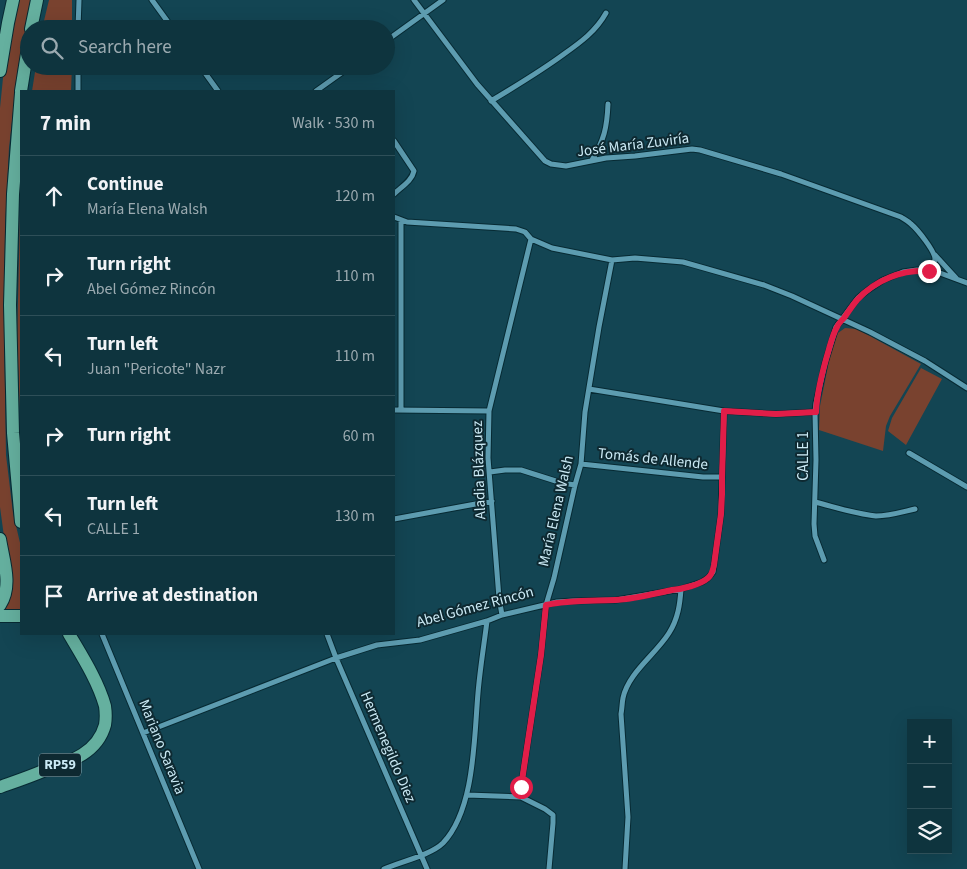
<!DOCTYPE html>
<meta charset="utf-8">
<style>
:root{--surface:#0e343e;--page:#1c3f49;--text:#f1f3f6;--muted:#9baab0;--line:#2e4f58}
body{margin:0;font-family:"Source Sans 3",sans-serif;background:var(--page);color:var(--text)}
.controls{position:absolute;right:15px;bottom:15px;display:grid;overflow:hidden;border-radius:0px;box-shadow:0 5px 20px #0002}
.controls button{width:45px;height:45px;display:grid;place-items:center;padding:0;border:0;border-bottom:1px solid var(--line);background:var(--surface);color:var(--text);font:25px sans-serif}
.stop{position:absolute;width:15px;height:15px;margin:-11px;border:4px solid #e11d48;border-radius:50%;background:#fff}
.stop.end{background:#e11d48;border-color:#fff;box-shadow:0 1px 5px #0008}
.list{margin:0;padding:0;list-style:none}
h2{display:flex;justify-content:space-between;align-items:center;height:65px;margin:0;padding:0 20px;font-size:21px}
h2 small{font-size:16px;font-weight:400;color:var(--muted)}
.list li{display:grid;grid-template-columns:32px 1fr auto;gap:15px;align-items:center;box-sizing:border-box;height:80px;padding:0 20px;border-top:1px solid var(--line)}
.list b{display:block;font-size:19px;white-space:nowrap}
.list p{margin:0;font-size:16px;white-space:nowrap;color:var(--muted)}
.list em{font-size:16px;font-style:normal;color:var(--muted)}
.icon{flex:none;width:28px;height:28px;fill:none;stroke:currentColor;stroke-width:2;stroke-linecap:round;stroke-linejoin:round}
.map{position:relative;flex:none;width:967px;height:869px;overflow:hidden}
.search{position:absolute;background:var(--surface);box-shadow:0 5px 20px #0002;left:20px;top:20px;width:375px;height:55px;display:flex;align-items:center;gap:12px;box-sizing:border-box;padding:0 18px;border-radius:28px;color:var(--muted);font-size:19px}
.panel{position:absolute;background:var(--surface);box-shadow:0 5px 20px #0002;left:20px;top:90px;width:375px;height:545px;border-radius:0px}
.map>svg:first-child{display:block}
</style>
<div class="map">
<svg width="967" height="869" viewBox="0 0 967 869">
<rect width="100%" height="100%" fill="#134553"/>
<path fill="#79422f" d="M17,0h15l-14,67 -9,81 -4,79 -1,106 2,122 7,58 8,34v63h-21l10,-29 -10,-74v-399l5,-50z
M49,0h23v29h-30z
M36,66h36l-1,25h-39z
M21,197v235l-4,-90 3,-128z
M845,328l12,1 64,35 -31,52 -4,10 -3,25 -64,-21 1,-24 11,-55 7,-18z
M921,368l21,11 -36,66 -18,-14 4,-13z"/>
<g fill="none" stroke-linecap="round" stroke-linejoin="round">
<defs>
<path id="minor" d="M152,0l21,29
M414,0l63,84 68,77 6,3 15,2 40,-8 29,-2 57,-7 8,1 81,24 120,43c3,2 7,4 10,7 6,5 25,28 24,36 -2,5 -8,8 -12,11
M78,29l1,-29
M386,41l57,-41
M200,66l18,25
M78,91v-25
M316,91l35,-25
M491,101c25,-15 50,-30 73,-47 17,-12 32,-23 42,-41
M394,141l20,30c-2,10 -13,16 -20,23
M592,160c12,-20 15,-32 16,-56
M394,217l13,5 109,7 9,3 6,7 21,9 60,12 23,-2 48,4 81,23 28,11 78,36 55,29 42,27
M401,220v190
M935,255l21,23
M589,389l135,22 52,3 39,-2
M394,410l95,1
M909,453l58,34
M581,464l122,13h19
M490,472l15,-2h16l41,13 13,2
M815,502c20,5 41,12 61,14 13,0 26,-4 39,-7
M394,519l98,-18
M824,560l-9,-24 -1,-12 2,-64 -1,-48 1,-9 9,-40 11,-36 22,-29 10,-8 15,-10 20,-8 14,-2 12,1 11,2 27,10
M502,615l-3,-17 -11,-140 1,-47 42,-172
M102,634l97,235
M327,634l9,24 91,211
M143,733l193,-75 41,-13 43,-5 67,-19 15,-6 55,-13 16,-1 43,-1 65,-11 21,-7 6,-4 5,-6 1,-7 7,-51 3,-103
M467,795l54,2 24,12 8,6v8l-4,46
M521,797v-10l20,-132 5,-50 8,-27 21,-93 6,-21 4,-52 14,-85 13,-67
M384,869c16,-7 47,-14 59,-26 32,-34 31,-105 35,-150 2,-24 6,-48 9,-72
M625,869l3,-52 -7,-103c1,-5 1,-11 2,-16 5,-25 33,-44 46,-65 9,-14 11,-29 12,-44"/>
<path id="primary" d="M31,29l6,-29
M0,71l8,-48 5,-23
M21,91l8,-50
M21,93l-8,101 -3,111 3,128 8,89
M0,539c3,20 13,47 0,66
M0,616h21
M0,787c14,-5 29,-10 43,-16 26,-9 54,-17 62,-46 1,-6 1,-12 0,-19 -7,-25 -23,-50 -36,-72"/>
</defs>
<use href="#minor" stroke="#072a33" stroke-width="7"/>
<use href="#primary" stroke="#072a33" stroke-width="14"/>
<use href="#minor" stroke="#5d9cb0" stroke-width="5"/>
<use href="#primary" stroke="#65b09f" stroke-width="12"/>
</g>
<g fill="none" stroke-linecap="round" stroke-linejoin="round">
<path stroke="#e11d48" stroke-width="6" d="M521,787l20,-132 5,-50c22,-5 45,-4 69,-5 19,-1 38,-6 57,-10 10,-1 28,-5 36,-12 4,-3 5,-8 6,-13l7,-51 1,-20v-16l2,-67 52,3 40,-2c1,-21 7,-43 13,-63 2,-7 4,-15 8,-22 1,-3 4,-6 7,-9 4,-6 8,-12 13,-18 18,-20 46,-31 72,-29"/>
</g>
<g text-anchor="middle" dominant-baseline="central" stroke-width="4" stroke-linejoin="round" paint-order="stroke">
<rect fill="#0e2931" stroke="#92b0ba" stroke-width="1" x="39" y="753.5" width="42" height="23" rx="4"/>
<g font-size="14" font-weight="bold" fill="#cbeaf5">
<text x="60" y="765">RP59</text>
</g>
<g font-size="15" fill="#cbeaf5" stroke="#0e2931">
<text transform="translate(633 145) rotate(-7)">José María Zuviría</text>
<text transform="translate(803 456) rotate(-90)">CALLE 1</text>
<text transform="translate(653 459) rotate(6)">Tomás de Allende</text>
<text transform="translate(479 470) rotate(-92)">Aladia Blázquez</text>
<text transform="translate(556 511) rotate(-77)">María Elena Walsh</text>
<text transform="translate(475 607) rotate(-15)">Abel Gómez Rincón</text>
<text transform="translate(162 747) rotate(68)">Mariano Saravia</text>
<text transform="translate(388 747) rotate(67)">Hermenegildo Diez</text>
</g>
</g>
</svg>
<div class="controls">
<button>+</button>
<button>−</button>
<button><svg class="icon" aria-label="layers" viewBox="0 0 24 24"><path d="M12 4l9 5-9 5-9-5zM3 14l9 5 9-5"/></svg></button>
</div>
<div class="stop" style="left:521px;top:787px"></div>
<div class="stop end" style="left:929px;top:271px"></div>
<div class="search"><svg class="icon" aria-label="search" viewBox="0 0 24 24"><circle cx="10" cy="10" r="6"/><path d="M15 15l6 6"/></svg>Search here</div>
<section class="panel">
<h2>7 min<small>Walk · 530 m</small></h2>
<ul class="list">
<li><svg class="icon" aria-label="ahead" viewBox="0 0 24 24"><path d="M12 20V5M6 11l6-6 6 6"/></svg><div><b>Continue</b><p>María Elena Walsh</p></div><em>120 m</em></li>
<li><svg class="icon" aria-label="right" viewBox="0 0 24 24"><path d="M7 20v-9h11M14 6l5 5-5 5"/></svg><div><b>Turn right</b><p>Abel Gómez Rincón</p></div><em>110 m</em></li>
<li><svg class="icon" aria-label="left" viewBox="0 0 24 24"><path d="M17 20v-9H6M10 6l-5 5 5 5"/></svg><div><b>Turn left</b><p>Juan &quot;Pericote&quot; Nazr</p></div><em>110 m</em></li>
<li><svg class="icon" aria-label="right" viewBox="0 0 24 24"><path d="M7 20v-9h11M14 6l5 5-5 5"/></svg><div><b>Turn right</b></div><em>60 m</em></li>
<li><svg class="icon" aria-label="left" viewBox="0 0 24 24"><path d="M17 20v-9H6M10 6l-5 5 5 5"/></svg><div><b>Turn left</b><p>CALLE 1</p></div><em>130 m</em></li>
<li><svg class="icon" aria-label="arrive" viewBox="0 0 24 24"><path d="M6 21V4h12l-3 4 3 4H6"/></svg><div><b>Arrive at destination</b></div></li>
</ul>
</section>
</div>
